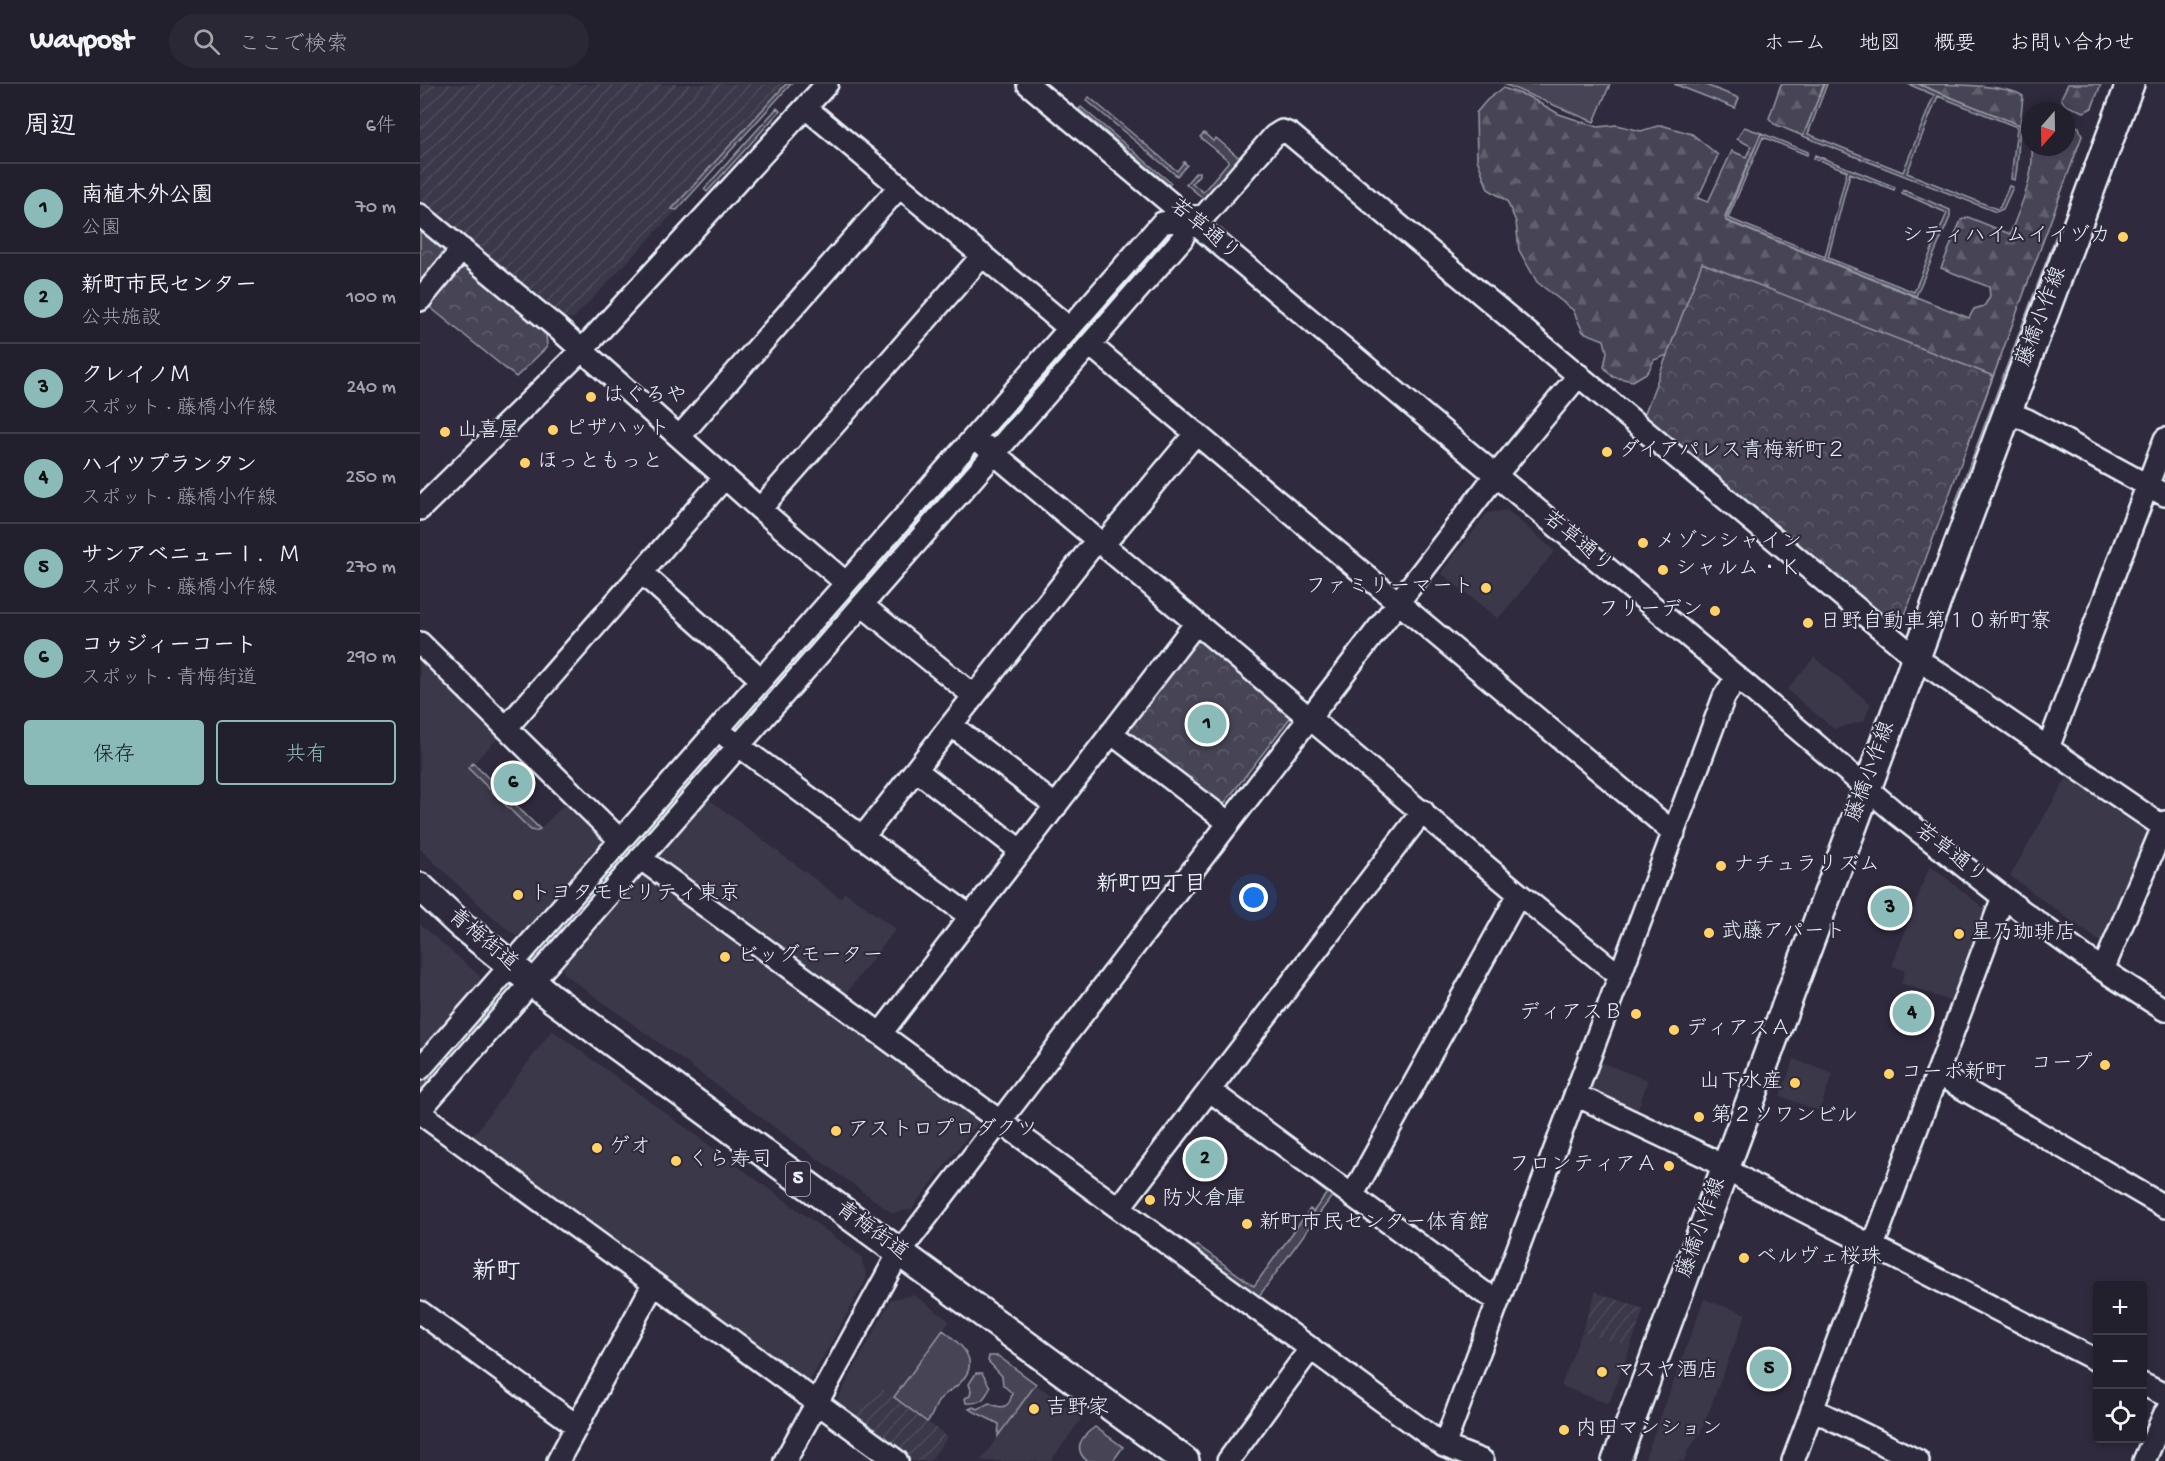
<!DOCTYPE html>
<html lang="ja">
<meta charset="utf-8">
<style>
:root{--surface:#23202e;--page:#2b2836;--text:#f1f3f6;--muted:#a3a3aa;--line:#403e4a;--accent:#8bbbb9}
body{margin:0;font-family:"Gochi Hand","Klee One",sans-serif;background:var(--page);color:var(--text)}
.controls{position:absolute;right:18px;bottom:18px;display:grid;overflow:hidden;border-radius:6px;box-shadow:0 3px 9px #0003}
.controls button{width:54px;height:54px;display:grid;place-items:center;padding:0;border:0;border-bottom:2px solid var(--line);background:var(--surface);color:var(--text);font:30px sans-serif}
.compass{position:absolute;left:1601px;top:18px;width:54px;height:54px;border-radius:50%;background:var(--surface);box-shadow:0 3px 9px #0003;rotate:200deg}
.you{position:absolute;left:834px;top:814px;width:21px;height:21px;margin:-15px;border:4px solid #fff;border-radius:50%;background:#1a73e8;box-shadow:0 0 0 9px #1a73e833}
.badge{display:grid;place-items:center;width:39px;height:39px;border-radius:50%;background:var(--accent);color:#111;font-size:20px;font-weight:700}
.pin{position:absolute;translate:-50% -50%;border:3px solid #fff;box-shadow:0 2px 6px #0006}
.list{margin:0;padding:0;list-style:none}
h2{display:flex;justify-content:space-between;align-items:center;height:78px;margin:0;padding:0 24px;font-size:26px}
h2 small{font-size:20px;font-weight:400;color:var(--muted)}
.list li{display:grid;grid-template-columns:39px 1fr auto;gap:18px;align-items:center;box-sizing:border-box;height:90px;padding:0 24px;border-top:2px solid var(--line)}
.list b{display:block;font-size:22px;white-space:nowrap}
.list p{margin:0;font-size:20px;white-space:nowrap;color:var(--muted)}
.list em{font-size:20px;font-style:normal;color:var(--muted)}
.actions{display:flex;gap:12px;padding:18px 24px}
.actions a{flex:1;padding:14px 0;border:2px solid var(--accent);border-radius:6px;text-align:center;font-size:21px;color:var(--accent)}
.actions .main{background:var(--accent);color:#111}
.icon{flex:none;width:33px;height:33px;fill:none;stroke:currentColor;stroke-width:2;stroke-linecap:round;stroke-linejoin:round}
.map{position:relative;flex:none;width:1745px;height:1377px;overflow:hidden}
header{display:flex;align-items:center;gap:36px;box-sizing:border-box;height:84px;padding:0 30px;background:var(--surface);border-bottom:2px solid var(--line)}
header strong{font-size:28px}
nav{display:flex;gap:33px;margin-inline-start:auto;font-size:21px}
.search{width:420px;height:54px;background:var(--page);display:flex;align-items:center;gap:15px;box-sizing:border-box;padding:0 21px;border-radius:33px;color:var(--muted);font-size:22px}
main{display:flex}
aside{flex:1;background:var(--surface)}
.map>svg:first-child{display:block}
</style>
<header>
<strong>Waypost</strong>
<div class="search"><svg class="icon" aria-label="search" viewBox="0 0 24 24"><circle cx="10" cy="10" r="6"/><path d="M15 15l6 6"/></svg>ここで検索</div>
<nav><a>ホーム</a><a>地図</a><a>概要</a><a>お問い合わせ</a></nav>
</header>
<main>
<aside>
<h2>周辺<small>6件</small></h2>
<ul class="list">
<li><span class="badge">1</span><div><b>南植木外公園</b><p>公園</p></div><em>70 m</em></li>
<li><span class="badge">2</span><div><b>新町市民センター</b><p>公共施設</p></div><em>100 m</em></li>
<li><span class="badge">3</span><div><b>クレイノＭ</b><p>スポット · 藤橋小作線</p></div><em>240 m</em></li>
<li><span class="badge">4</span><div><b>ハイツプランタン</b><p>スポット · 藤橋小作線</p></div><em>250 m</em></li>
<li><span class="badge">5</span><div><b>サンアベニューＩ．Ｍ</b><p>スポット · 藤橋小作線</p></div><em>270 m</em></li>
<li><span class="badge">6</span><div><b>コゥジィーコート</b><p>スポット · 青梅街道</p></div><em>290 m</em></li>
</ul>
<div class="actions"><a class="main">保存</a><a>共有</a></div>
</aside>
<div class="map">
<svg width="1745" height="1377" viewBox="0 0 1745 1377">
<defs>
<pattern id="industrial-furrows" width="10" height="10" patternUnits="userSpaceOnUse" patternTransform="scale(1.5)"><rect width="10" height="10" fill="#3b3749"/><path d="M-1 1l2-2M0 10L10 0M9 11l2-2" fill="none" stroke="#4e4b5b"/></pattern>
<pattern id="forest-firs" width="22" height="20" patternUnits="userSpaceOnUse" patternTransform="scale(1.5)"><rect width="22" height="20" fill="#464455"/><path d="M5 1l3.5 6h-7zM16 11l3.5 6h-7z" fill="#615f6e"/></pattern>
<pattern id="park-crowns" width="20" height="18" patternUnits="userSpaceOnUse" patternTransform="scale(1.5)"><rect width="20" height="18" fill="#464455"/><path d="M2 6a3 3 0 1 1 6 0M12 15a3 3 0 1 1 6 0" fill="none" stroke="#615f6e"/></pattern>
</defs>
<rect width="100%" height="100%" fill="#2f2a3d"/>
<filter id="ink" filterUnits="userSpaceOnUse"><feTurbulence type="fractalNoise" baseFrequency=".0167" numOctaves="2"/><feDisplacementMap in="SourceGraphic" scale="12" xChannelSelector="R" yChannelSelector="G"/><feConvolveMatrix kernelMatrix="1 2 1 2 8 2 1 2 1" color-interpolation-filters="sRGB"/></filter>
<g filter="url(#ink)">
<path fill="#3b3749" d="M1087,426l48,41 -57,68 -57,-46 46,-60z
M0,570l83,79 -30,31 67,65 29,-29 36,36 -2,8 -81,92h-7l-27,-23 -68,-64z
M1394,573l57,47 -7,17 -30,8 -47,-39z
M1650,688l79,54 2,7 -44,107 -8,1 -89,-65z
M286,713l134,101 5,-6 51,37 -52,67 -186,-135v-8z
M1510,781l55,44 3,7 -33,87 -54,-20 4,-12 -13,-5z
M219,790h10l329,240 1,8 -68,88 -19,3 -328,-239 -3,-12z
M0,840l60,52 1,8 -59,67 -2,-2z
M132,946l309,226 6,22 -57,103 -7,2 -333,-243z
M1374,975l39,15 -14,37 -39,-15z
M1177,977l51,19 -12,35 -46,-22 -3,-7z
M494,1211l36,26 -56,76 -12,-9 -31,31 -13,-10 -2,-7 55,-103z
M1284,1215l42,15 -45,118 -12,17 -5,12h-40z
M1162,1247l48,17 -21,56 -48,-18z
M616,1300l46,34 -31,43h-68l-2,-1z"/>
<path fill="url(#industrial-furrows)" d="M2,0h369l-117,129 -100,105 -14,1 -140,-115v-118z
M1176,1208l48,17 -14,39 -48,-17z
M462,1304l66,49 -18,24h-21l-58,-42 21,-30z"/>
<path fill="#464455" stroke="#979aa6" stroke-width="1.5" d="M366,0h5l-114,126 -5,-1z
M1084,0h106l-16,38z
M1254,0h29l36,14 -4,10z
M1404,0h3l-19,50 95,38 31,-77 -26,-11h10l102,41 -3,43 -2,12 -4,-1 6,-52 -79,-31 -31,77 90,36 3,-2 9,-21 4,1 -10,22 -7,3 -193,-76z
M669,13l88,74 7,-9 3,3 -10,11 -91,-76z
M661,23l90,76 -2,2 -90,-76z
M357,24l3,3 -73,81 -3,-3z
M784,49l9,8 3,-3 27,23 -33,38h-6l-18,-15 10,-12h3v3l-7,8 11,9 26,-31 -29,-24z
M1341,49l47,19 -1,3 -44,-18 -35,81 97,39 22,-86 -33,-13 1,-3 80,32 -1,3 -44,-17 -22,85 86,34 33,-79 -45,-20 1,-3 47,20v7l-34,79 -191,-76z
M1638,146l4,1 -105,280 -4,-2z
M739,156l6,6 -97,108v-7l-5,-4z
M644,265v7l5,4 -72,76 -6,-5z
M551,372l4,4 -95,116h-7v-6l-5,-4z
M449,488v6l5,4 -71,81 -11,-10z
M294,665l5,6 -71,79v-6l-5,-5z
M53,679l67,66 -5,2 -4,-1 -63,-62z
M224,746l-1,5 6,5 -97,105 -5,-7z
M69,919l5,2 2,4 -76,92v-23z
M898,1096l17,12 -78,107 -72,-53 1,-4 8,6 3,-3 57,41 56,-77 3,3 14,-19 -13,-10z
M523,1246c18,14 39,31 17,53 -6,6 -13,9 -19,15 -7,7 -7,17 -14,24l-33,-25z
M569,1272h9l38,28 -38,52 1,-12 -30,-15 4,-2 5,2 11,-6c12,6 21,6 23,-10l-9,-8 -1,-9 -14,-15z
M556,1289h6l8,14c-5,13 -11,17 -24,16l-1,-5 5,-2 1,-6 -2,-6z
M675,1343l28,20 -10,14h-26c-15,-13 -5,-25 8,-34z"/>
<path fill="url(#forest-firs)" stroke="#979aa6" stroke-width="1.5" d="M1361,0h43l-21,52 -29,-12 -5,-6z
M1498,0c24,0 89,0 105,12l-3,29z
M1648,0h33l-9,24 -8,4 -19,-7 -4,-7z
M1083,4l24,8 32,18 39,13 19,-2 24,6 20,-6 31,9 26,21 -20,43 10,4 24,-51 14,6 5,-11 -14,-7 7,-12 17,6 -36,83 1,5 243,97 5,-9 10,-3 6,-9 -1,-10 -48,-19 20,-48 7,-3 42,17c11,-29 24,-56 22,-87h34v-25l13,5 3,9 -113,306 -287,-79 -15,-8 -13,5 -6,12 -15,9 -20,-4 -9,-10 3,-15 -3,-12 -21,-8 -10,-22 -36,-28 -18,-32 -3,-28 -9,-21 -19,-12 -11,-30 -1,-46 11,-13z"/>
<path fill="url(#park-crowns)" stroke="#979aa6" stroke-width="1.5" d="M0,147l23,19 2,9 -25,30z
M1282,179l291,113 -91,247 -10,4 -249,-209z
M36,184h9l81,66 1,13 -31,30 -90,-73z
M774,554h8l87,72 1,8 -67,87 -7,1 -91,-69 -1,-8z"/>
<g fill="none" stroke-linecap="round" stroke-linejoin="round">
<defs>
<path id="minor" d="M608,0l709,593 160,137 106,83 100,73 62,40
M386,24l263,220
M0,131l136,112 204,182 86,74
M0,216l42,-51
M670,261l584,488
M1587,328l20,8 138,75
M260,352l220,-250
M564,361l535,449 101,82
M0,425l162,-159 245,-266
M340,425l223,-254
M683,461l93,-112
M222,489l119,106
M442,521l112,91
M0,559l200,197
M531,641l105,81
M87,643l218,-250
M691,649l118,90
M307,653l244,180
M1628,664l117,-309
M496,686l105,81
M442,754l235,-298
M220,774l804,588 39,15
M1683,886l62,-148
M461,949l315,-410
M0,985l742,-846 43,-8 69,-79 8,-5 8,3 625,523 250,171
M1518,990l227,133
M789,1006l274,202 16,8
M1156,1011l131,62 46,28 345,176
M0,1026l762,-871 8,-20
M0,1029l477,348
M932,1112l167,-302
M699,1124l304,-397
M0,1228l157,114
M1722,1300l23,11
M1392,1325l106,52
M1024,1362l280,-749 13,-20
M138,1377l95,-176
M365,1377l114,-208 597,-778 83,-100
M808,1377l83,-113
M1373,1377l210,-564
M1724,1377l21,-48"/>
<path id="major" d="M0,803l42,39 91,73 632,462
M1196,1377l514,-1377"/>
</defs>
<use href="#minor" stroke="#e8f1f8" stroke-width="26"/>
<use href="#major" stroke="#e8f1f8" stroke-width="32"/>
<use href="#minor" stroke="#2f2a3d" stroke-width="21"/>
<use href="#major" stroke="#2f2a3d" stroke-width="27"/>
</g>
</g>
<g fill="#ffd166" stroke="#2f2a3d" stroke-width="2">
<circle cx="1703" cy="153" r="6"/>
<circle cx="171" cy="313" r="6"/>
<circle cx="133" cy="346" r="6"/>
<circle cx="25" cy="348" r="6"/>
<circle cx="1187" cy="368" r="6"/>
<circle cx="105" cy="379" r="6"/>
<circle cx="1223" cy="459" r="6"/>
<circle cx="1243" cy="486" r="6"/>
<circle cx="1066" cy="504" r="6"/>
<circle cx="1295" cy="527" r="6"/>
<circle cx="1388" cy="539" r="6"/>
<circle cx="1301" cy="782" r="6"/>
<circle cx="98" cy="811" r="6"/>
<circle cx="1289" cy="849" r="6"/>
<circle cx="1539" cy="850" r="6"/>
<circle cx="305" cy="873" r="6"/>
<circle cx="1216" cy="930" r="6"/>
<circle cx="1254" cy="946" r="6"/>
<circle cx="1685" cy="981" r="6"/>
<circle cx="1469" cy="990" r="6"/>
<circle cx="1375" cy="999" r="6"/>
<circle cx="1279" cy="1033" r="6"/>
<circle cx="416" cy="1047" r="6"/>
<circle cx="177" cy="1064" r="6"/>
<circle cx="256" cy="1077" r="6"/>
<circle cx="1249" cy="1082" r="6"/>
<circle cx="730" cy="1116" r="6"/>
<circle cx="827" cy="1140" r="6"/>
<circle cx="1324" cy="1174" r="6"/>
<circle cx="1182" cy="1288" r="6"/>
<circle cx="614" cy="1325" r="6"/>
<circle cx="1144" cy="1346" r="6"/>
</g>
<g text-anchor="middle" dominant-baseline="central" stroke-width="4.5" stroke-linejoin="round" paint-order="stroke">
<rect fill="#2f2a3d" stroke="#b0b5c0" stroke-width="1.5" x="366" y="1078" width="24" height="34" rx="4.5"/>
<g font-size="20" font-weight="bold" fill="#e8f1f8">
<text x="378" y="1095">5</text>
</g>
<g font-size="21" fill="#e8f1f8" stroke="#2f2a3d">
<text transform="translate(784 147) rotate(40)">若草通り</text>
<text transform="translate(1623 233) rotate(-69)">藤橋小作線</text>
<text transform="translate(1157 459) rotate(40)">若草通り</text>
<text transform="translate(1452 688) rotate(-70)">藤橋小作線</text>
<text transform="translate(1530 771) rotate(38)">若草通り</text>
<text transform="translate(62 857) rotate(40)">青梅街道</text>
<text transform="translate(1283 1144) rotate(-70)">藤橋小作線</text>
<text transform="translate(451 1148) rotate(36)">青梅街道</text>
</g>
<g font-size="21" fill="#e8f1f8" stroke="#2f2a3d" text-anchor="start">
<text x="1691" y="153" text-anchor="end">シティハイムイイヅカ</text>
<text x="183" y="313">はぐろや</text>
<text x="145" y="346">ピザハット</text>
<text x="37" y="348">山喜屋</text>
<text x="1199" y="368">ダイアパレス青梅新町２</text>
<text x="117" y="379">ほっともっと</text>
<text x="1235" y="459">メゾンシャイン</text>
<text x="1255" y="486">シャルム・Ｋ</text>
<text x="1054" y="504" text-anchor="end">ファミリーマート</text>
<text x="1283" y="527" text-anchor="end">フリーデン</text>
<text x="1400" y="539">日野自動車第１０新町寮</text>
<text x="1313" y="782">ナチュラリズム</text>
<text x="110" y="811">トヨタモビリティ東京</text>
<text x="1301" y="849">武藤アパート</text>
<text x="1551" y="850">星乃珈琲店</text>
<text x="317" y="873">ビッグモーター</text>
<text x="1204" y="930" text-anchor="end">ディアスＢ</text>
<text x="1266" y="946">ディアスＡ</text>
<text x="1673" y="981" text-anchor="end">コープ</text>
<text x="1481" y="990">コーポ新町</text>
<text x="1363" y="999" text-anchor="end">山下水産</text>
<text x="1291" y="1033">第２ソワンビル</text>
<text x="428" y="1047">アストロプロダクツ</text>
<text x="189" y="1064">ゲオ</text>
<text x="268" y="1077">くら寿司</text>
<text x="1237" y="1082" text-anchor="end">フロンティアＡ</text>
<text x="742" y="1116">防火倉庫</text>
<text x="839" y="1140">新町市民センター体育館</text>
<text x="1336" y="1174">ベルヴェ桜珠</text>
<text x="1194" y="1288">マスヤ酒店</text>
<text x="626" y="1325">吉野家</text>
<text x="1156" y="1346">内田マンション</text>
</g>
<g font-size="22" font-weight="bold" fill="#e8f1f8" stroke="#2f2a3d">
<text x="731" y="802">新町四丁目</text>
</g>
<g font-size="24" font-weight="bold" fill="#e8f1f8" stroke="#2f2a3d">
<text x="76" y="1189">新町</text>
</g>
</g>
</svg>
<div class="controls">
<button>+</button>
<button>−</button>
<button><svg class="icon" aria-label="locate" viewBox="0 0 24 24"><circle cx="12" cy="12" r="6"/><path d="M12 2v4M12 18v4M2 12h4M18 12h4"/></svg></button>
</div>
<svg class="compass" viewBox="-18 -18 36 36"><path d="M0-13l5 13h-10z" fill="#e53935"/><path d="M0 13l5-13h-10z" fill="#a3a3aa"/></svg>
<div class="you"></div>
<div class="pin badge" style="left:787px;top:640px">1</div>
<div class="pin badge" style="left:785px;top:1075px">2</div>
<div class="pin badge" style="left:1470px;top:824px">3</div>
<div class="pin badge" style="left:1492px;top:929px">4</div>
<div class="pin badge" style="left:1349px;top:1285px">5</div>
<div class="pin badge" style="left:93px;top:699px">6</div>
</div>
</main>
